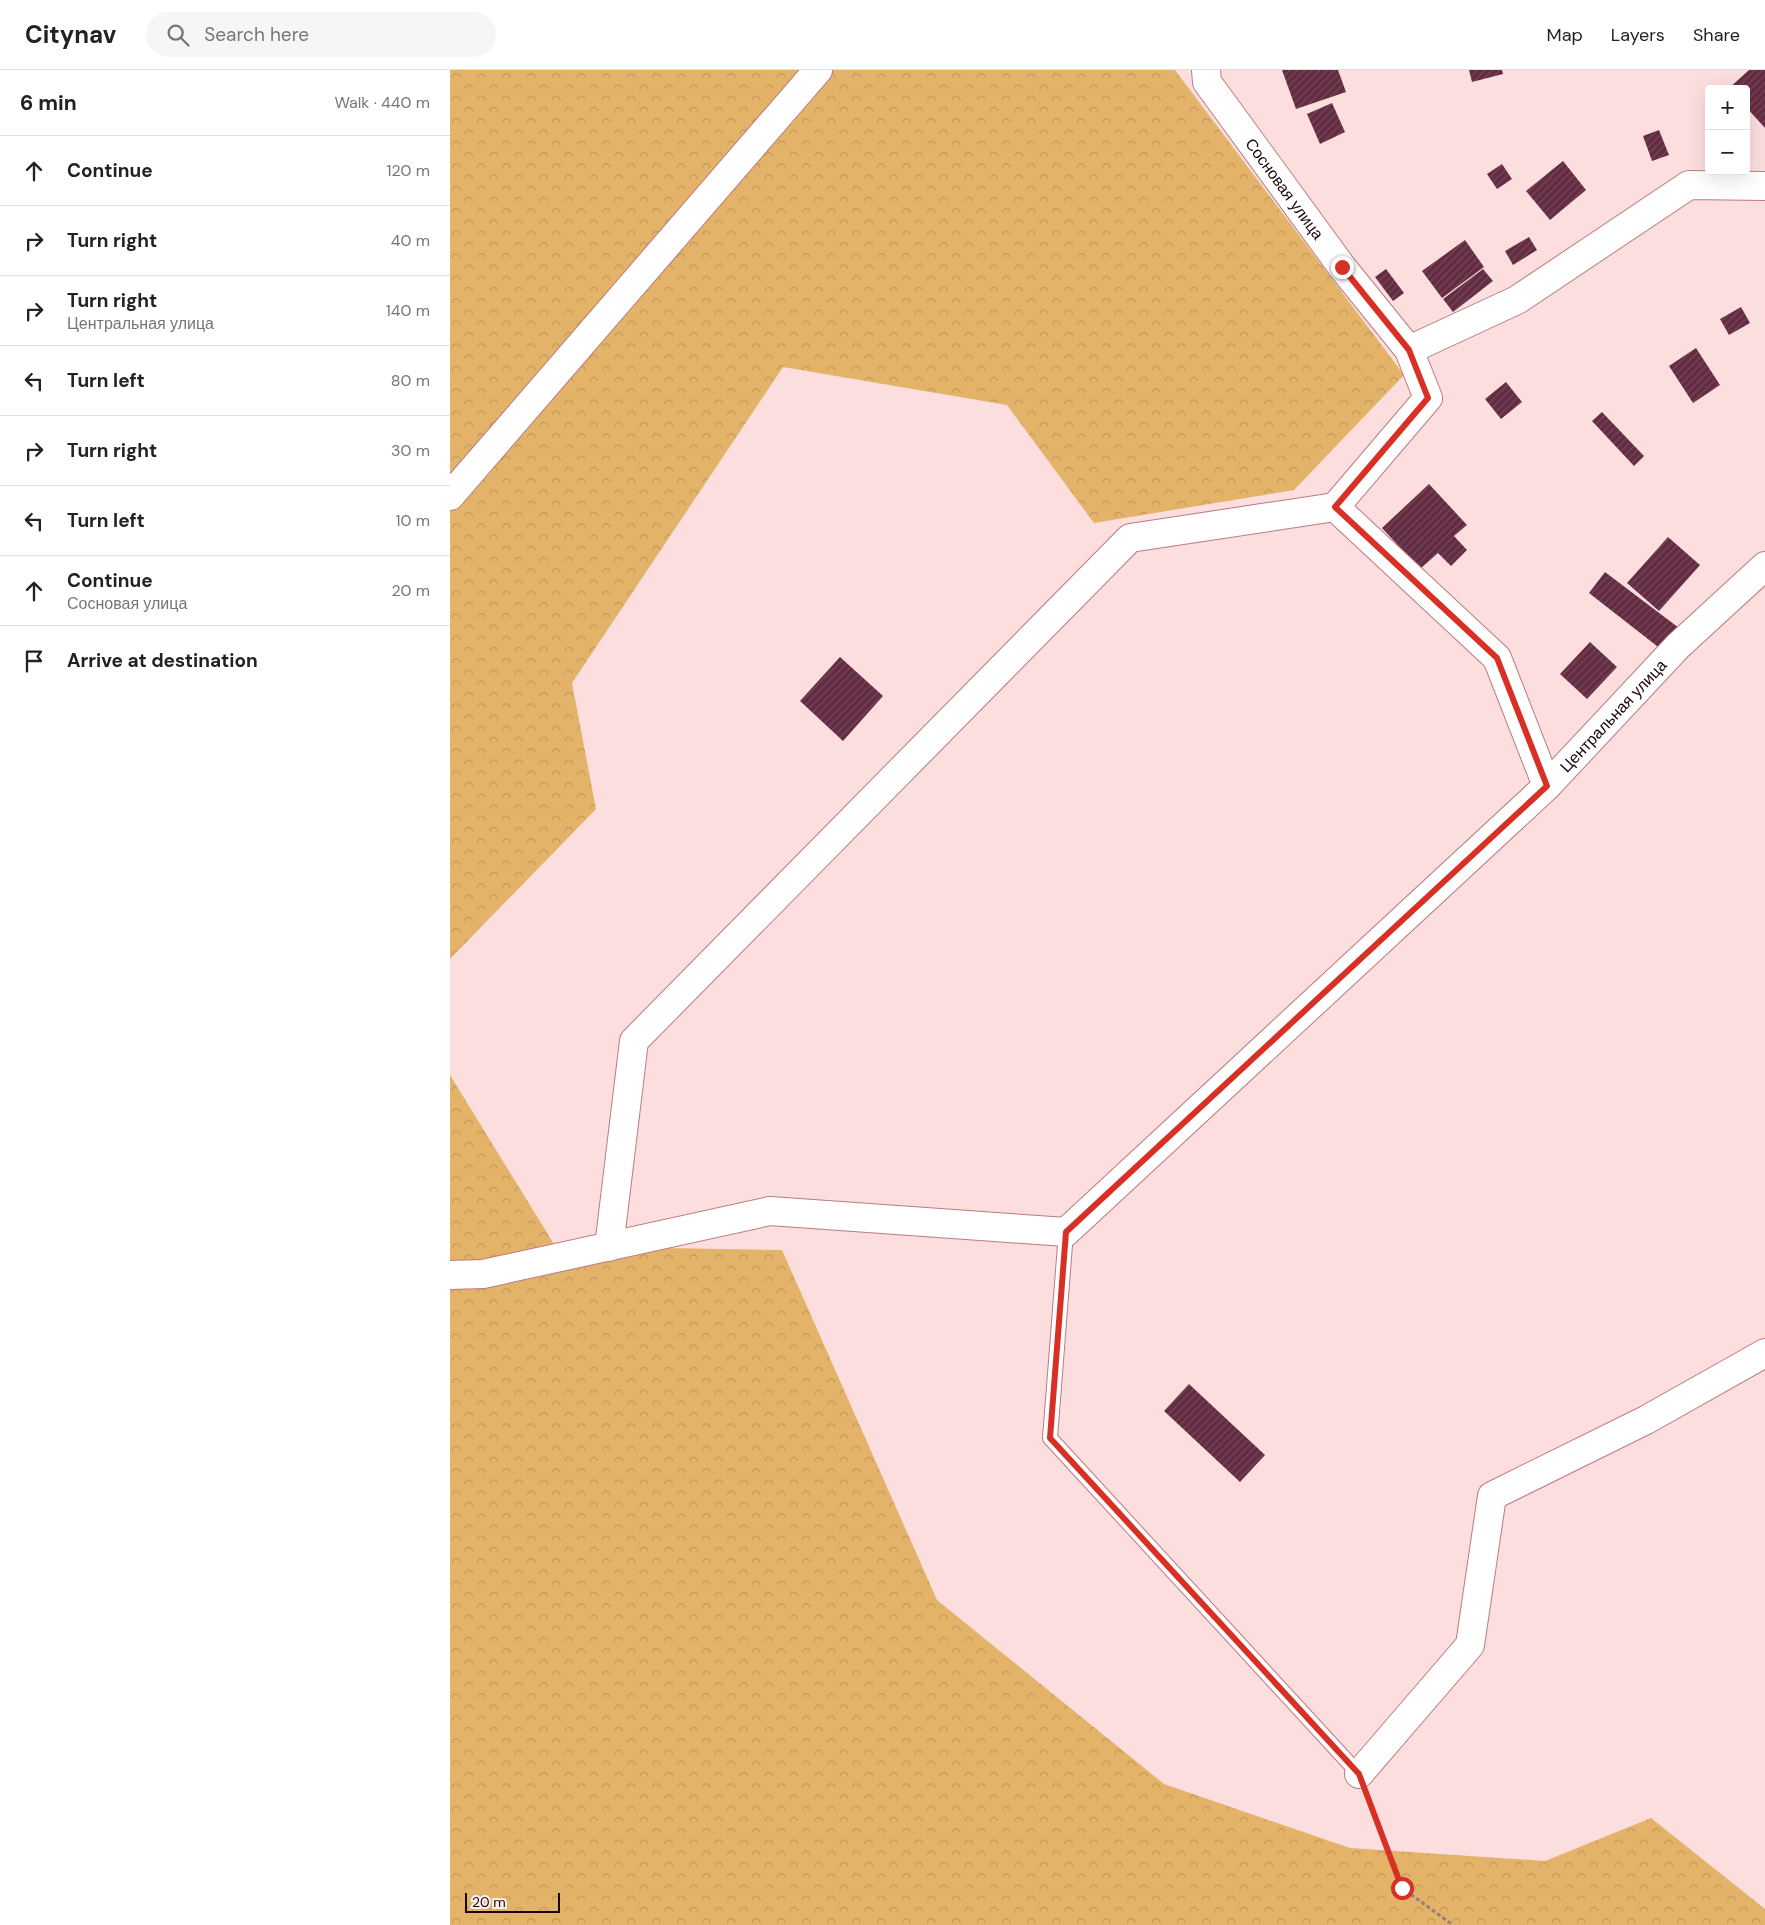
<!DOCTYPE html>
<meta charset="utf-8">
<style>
:root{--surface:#fff;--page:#f6f6f6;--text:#222;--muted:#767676;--line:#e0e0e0}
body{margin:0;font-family:"DM Sans",sans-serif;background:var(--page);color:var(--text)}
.controls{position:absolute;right:15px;top:15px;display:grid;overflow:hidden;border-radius:5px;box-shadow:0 5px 20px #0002}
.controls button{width:45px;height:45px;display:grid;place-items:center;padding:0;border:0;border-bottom:1px solid var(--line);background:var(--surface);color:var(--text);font:25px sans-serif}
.scale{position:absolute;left:15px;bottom:12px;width:95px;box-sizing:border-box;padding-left:5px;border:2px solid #1c0507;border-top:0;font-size:14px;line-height:18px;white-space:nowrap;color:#1c0507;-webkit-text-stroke:4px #ffefef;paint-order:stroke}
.stop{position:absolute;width:15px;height:15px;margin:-11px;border:4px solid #d93025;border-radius:50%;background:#fff}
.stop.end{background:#d93025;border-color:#fff;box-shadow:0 1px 5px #0008}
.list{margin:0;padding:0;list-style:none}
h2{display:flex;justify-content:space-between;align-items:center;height:65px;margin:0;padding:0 20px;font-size:21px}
h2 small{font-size:16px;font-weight:400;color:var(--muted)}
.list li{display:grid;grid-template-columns:32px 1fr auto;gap:15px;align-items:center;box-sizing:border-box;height:70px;padding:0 20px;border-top:1px solid var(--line)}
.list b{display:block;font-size:19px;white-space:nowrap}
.list p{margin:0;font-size:16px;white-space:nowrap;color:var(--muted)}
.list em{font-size:16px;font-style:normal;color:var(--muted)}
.icon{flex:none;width:28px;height:28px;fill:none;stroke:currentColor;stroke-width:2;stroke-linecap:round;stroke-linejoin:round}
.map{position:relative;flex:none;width:1315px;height:1855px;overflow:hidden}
header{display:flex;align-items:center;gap:30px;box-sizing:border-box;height:70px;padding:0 25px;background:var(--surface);border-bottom:1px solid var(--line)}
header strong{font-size:24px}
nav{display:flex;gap:28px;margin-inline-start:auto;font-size:18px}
.search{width:350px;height:45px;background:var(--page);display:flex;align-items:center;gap:12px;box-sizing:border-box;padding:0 18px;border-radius:28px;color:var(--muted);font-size:19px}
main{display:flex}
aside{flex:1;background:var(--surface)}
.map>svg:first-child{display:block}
</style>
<header>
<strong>Citynav</strong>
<div class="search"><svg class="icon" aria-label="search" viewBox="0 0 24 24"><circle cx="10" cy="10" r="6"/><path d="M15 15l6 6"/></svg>Search here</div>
<nav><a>Map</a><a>Layers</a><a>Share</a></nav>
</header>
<main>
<aside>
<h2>6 min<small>Walk · 440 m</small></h2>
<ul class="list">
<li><svg class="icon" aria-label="ahead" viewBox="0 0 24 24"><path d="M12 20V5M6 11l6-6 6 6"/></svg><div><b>Continue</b></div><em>120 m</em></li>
<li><svg class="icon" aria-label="right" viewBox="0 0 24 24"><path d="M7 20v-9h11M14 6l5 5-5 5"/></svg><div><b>Turn right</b></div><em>40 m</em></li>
<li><svg class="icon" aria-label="right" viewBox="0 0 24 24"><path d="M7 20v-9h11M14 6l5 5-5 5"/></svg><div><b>Turn right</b><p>Центральная улица</p></div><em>140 m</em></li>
<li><svg class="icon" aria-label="left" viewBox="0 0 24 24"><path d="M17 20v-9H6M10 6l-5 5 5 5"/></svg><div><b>Turn left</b></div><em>80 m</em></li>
<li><svg class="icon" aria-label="right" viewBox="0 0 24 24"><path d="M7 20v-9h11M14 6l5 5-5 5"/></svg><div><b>Turn right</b></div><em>30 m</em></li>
<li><svg class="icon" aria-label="left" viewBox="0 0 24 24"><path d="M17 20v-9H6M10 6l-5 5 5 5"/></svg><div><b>Turn left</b></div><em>10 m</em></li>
<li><svg class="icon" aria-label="ahead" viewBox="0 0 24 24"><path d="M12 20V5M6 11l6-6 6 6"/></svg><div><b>Continue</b><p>Сосновая улица</p></div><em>20 m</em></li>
<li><svg class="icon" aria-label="arrive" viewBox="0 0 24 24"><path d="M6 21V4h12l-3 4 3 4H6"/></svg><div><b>Arrive at destination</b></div></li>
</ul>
</aside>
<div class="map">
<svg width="1315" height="1855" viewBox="0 0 1315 1855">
<defs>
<pattern id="forest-crowns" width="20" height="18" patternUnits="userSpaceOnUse" patternTransform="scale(1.25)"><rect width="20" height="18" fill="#e3b36a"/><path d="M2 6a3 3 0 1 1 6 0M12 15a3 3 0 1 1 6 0" fill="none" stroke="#c2985a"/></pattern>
<pattern id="building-hatch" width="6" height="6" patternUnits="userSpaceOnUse" patternTransform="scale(1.25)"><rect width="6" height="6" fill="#632c42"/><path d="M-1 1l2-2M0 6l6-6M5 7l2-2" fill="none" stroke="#754759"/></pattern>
</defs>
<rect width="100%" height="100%" fill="#fcdede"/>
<path fill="url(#forest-crowns)" d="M0,0h725l229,305 -110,115 -200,33 -87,-118 -224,-38 -211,316 24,126 -146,150z
M0,1005l118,192 41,-20 173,3 155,350 227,184 186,64 195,13 106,-43 114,91v16h-1315z"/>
<path fill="url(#building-hatch)" d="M832,0h56l8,22 -50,17z
M1019,0h33l1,4 -31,8z
M1299,0h16v58l-19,-21v-18h-18z
M882,33l13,29 -25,12 -13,-30z
M1209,60l10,25 -17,6 -9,-25z
M1113,91l23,29 -36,30 -24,-29z
M1052,94l10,15 -15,10 -10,-15z
M1079,167l8,13 -24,15 -8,-14z
M1015,170l19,27 -42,31 -20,-27z
M936,199l18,24 -11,8 -18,-24z
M1033,199l10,12 -40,31 -10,-13z
M1291,237l9,16 -21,12 -9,-16z
M1246,278l24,37 -27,18 -24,-37z
M1056,312l16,20 -21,17 -16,-20z
M1152,342l42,44 -10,10 -42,-45z
M979,414l38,41 -13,11 13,14 -16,16 -13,-13 -18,16 -38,-41z
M1218,467l32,28 -41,46 -32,-28z
M1155,502l74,56 -17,22 -73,-57z
M1140,572l27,25 -30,32 -27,-25z
M390,587l43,39 -40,45 -43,-40z
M739,1314l76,71 -25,27 -76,-71z"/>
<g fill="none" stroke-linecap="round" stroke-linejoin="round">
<defs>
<path id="lane" d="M616,1162l-16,206 309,336"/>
<g id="street">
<path id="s1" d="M756,0l1,12 135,185 67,83 19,48 -93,109"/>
<path d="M959,280l108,-50 172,-115 76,1"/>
<path d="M0,426l368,-426"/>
<path d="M159,1177l25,-206 496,-503 205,-31 162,151 50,128"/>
<path id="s2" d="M0,1205l33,-1 287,-63 296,21 481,-446 131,-140 87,-80"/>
<path d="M909,1704l111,-129 22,-149 154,-76 119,-67"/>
</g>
</defs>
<use href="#lane" stroke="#be7a7e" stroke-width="16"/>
<use href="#street" stroke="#be7a7e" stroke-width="30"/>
<path stroke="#997e7f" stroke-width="3" stroke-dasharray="4 2.5" stroke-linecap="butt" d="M919,1731l33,87 51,37"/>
<use href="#lane" stroke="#fff" stroke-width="14"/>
<use href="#street" stroke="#fff" stroke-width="28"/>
</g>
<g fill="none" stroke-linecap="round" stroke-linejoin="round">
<path stroke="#d93025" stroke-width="6" d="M892,197l67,83 19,48 -93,109 162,151 50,128 -481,446 -16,206 309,336 43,114"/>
</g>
<g text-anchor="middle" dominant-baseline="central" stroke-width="5" stroke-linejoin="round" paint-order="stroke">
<g font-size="16" fill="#1c0507" stroke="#ffefef">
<text stroke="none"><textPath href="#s1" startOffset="144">Сосновая улица</textPath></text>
<text stroke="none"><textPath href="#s2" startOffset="1376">Центральная улица</textPath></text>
</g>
</g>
</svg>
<div class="controls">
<button>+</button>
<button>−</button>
</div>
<div class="scale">20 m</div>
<div class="stop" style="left:952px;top:1818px"></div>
<div class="stop end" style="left:892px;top:197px"></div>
</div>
</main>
